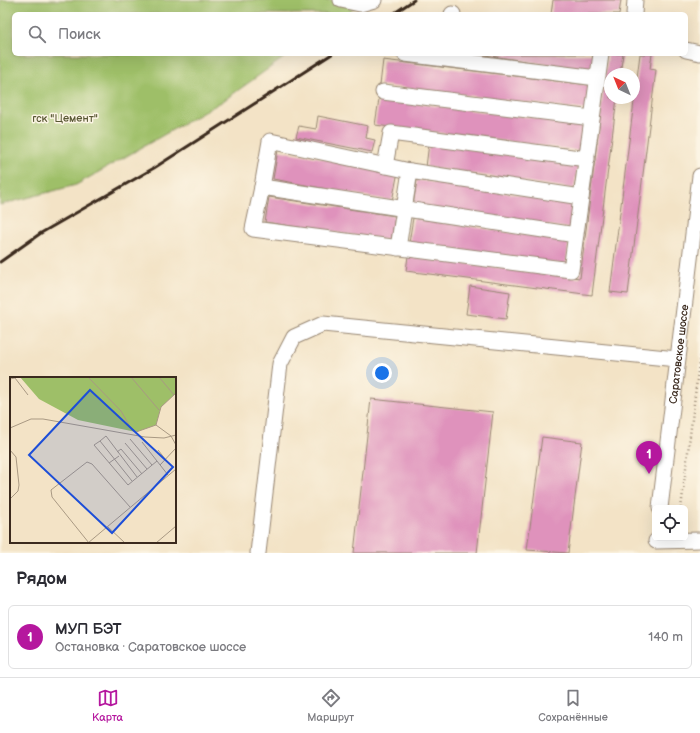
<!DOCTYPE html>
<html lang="ru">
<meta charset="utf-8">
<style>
:root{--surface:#fff;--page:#f7f7f7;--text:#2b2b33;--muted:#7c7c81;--line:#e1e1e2;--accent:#b5179e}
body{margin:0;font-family:"Balsamiq Sans",sans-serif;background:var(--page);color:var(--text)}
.controls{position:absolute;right:12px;bottom:12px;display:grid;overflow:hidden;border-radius:6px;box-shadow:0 4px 16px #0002}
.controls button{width:36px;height:36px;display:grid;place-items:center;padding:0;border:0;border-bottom:1px solid var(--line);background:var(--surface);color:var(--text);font:20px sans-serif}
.compass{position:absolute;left:604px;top:68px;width:36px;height:36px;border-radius:50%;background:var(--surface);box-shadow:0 4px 16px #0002;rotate:317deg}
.you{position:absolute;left:382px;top:373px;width:14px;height:14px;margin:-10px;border:3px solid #fff;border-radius:50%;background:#1a73e8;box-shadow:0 0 0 6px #1a73e833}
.badge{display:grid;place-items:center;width:26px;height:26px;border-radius:50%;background:var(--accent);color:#fff;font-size:13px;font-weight:700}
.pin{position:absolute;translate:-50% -33px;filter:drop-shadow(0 1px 2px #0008)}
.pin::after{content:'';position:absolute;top:21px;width:14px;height:12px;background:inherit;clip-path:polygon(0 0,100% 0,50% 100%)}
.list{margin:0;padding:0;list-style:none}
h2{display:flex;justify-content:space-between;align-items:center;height:52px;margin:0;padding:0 16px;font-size:17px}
h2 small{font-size:13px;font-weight:400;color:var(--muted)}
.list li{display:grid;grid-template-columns:26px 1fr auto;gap:12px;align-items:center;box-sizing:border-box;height:64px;margin:0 8px 8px;padding:0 8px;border:1px solid var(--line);border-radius:6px}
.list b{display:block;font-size:15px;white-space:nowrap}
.list p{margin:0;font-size:13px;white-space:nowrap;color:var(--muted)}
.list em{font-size:13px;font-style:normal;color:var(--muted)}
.icon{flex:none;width:22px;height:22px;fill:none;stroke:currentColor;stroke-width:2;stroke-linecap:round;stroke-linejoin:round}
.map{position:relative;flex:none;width:700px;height:553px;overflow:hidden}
.search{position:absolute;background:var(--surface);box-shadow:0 4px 16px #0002;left:12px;right:12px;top:12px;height:44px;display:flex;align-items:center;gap:10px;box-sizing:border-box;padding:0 14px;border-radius:6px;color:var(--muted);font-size:15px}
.sheet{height:124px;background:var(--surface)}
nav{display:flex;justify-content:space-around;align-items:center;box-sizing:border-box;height:56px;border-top:1px solid var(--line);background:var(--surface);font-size:11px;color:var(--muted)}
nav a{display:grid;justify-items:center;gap:2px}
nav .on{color:var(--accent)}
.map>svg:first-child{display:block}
</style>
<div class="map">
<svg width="700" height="553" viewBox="0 0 700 553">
<rect width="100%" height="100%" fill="#fcf5e5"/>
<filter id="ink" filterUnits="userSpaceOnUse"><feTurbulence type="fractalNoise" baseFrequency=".025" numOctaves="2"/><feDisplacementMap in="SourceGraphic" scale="8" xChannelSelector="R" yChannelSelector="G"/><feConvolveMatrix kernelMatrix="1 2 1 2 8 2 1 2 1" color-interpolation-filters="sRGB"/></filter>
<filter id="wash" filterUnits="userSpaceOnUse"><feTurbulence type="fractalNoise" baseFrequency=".012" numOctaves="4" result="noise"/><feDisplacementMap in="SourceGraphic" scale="16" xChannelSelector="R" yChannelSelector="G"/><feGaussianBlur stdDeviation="0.9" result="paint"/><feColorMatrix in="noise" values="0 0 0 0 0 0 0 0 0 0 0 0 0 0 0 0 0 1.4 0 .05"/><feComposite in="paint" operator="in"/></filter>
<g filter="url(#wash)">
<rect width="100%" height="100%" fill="#f3e3c6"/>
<path fill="#9ebf68" stroke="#6c7443" d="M0,0h374l-14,4 -14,10h-332v40h275l-66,47 -147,84 -76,20z"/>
<g id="blocks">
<path fill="#df92bc" d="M553,0h68l-2,14h-68z
M478,54h116l-3,17z
M608,54h15l-3,20h-10v24h7l-25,197 -186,-24 2,-15 172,22z
M640,54h12l-2,15 6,1 -28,224 -18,-2z
M383,60l206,25 -3,25 -206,-25z
M379,99l206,25 -3,27 -207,-26z
M318,116l50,10 -2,12 9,2 -3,12 -76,-15 3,-11 17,3z
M429,143l149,22 -4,24 -148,-22z
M278,150l120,22 -6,29 -119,-22z
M417,180l159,23 -3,26 -160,-23z
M269,197l126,19 -4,25 -126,-19z
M413,218l156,23 -3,24 -157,-22z
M470,286l40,6 -4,27 -40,-5z
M371,399l122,13 -16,141h-123z
M542,437l40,5 -14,111 -41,-3z"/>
</g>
</g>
<g filter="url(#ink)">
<use href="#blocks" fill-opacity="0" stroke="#978672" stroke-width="1"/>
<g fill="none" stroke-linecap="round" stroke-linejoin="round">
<defs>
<g id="minor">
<path d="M341,0l19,4 14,-4"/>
<path d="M452,14h1"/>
<path d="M634,14l1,-14"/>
<path d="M686,50l14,3"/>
<path d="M405,54l192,24"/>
<path d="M383,92l209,26"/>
<path d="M385,166l6,-33 196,26"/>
<path d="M262,187l8,-46 140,30 171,26"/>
<path d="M576,235l-314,-48 -9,42 318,41 30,-216"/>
<path d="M398,248l12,-77"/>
<path id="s1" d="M660,508l40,-332"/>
<path d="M656,541l44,-1"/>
<path d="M258,553l22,-189 14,-27 29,-13 354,35"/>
</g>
</defs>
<use href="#minor" stroke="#978672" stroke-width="17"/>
<path stroke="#978672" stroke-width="2.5" stroke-dasharray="1 3" stroke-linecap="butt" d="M681,508l19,-153"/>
<use href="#minor" stroke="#fff" stroke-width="15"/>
<path stroke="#3b2a1e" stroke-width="3" d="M393,14l21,-14
M0,262l41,-29 113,-65 178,-114"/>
</g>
</g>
<g text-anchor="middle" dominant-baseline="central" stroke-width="3" stroke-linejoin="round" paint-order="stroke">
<g font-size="11" fill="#595734" stroke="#fcf5e5">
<text x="65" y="118">гск "Цемент"</text>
</g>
<g font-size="11" fill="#3b2a1e" stroke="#fcf5e5">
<text stroke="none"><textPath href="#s1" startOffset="155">Саратовское шоссе</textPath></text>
</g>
</g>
<g transform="translate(10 377)">
<rect width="166" height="166" fill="#f3e3c6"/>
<path d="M10,0h156v16l-15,14 -5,18 -20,7 -58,-12 -39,-21z" fill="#9ebf68"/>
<path fill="none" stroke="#a99983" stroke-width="1" d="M78,0l33,34 11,19 4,2 20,-7 5,-18 15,-14M121,0l28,33M149,0l15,18M0,2l5,-1 13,17M146,48l15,11 5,9M0,51l21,-9h12l102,18 19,1 12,-3M120,62l22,26M90,64l6,-5 31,41M132,65l26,33M115,66l22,26M0,73l6,7 3,28 -1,6 -8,8M148,73l8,10M107,75l4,-3 21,25M99,86l10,-7M150,88l16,-17M122,104l-32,-40 -6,4 34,40 29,-24M98,150l17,16M78,166l88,-74M79,166l-37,-46 -1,-7 36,-28 5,2 38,43M146,166l20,-17"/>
<path fill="#1d4ed8" fill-opacity="0.15" stroke="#1d4ed8" stroke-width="2" d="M80,13l83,77 -61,66 -83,-78z"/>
<rect width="166" height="166" fill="none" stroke="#3b2a1e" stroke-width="2"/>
</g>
</svg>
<div class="controls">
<button><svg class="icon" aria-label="locate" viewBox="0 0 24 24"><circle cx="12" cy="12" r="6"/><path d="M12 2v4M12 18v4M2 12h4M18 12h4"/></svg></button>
</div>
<svg class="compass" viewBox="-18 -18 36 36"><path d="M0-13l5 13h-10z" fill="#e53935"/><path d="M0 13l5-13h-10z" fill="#7c7c81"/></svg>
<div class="you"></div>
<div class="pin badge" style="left:649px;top:474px">1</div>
<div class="search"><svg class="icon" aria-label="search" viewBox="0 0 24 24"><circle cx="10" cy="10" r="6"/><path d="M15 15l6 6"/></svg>Поиск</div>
</div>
<section class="sheet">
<h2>Рядом<small></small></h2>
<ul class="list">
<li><span class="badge">1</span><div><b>МУП БЭТ</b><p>Остановка · Саратовское шоссе</p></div><em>140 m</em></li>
</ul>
</section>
<nav>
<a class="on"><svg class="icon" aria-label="map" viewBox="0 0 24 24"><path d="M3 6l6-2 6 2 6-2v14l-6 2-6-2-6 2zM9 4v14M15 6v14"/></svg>Карта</a>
<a><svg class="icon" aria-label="directions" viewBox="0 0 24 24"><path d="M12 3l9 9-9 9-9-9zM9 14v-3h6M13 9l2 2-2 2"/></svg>Маршрут</a>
<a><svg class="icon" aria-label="saved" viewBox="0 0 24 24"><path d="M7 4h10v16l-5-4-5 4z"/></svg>Сохранённые</a>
</nav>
